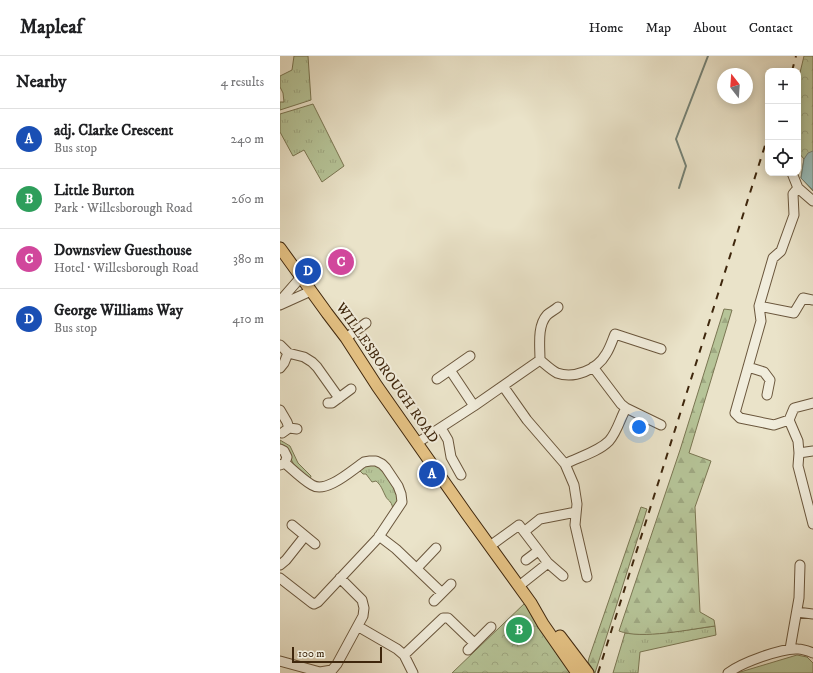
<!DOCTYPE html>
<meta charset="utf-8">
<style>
:root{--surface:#fff;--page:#f6f6f6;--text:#202124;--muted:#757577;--line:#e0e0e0;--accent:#d93025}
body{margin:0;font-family:"IM FELL DW Pica",serif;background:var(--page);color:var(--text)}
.controls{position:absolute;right:12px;top:12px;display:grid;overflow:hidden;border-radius:8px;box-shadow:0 2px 10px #0003}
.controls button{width:36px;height:36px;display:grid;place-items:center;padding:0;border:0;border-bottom:1px solid var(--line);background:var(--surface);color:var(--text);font:20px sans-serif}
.compass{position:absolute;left:437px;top:12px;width:36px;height:36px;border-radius:50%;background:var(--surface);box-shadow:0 2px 10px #0003;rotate:343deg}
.scale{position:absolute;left:12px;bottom:10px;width:90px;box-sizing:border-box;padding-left:4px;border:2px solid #3f270d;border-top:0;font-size:11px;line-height:14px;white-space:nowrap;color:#3f270d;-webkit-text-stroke:3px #f1eddc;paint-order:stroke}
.you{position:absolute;left:359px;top:371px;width:14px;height:14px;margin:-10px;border:3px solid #fff;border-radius:50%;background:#1a73e8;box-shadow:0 0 0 6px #1a73e833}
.badge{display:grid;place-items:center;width:26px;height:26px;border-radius:50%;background:var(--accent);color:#fff;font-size:13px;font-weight:700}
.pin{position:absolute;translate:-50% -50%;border:2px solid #fff;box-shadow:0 1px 4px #0006}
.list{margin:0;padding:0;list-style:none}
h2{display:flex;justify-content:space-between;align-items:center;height:52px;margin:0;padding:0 16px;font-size:17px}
h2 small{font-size:13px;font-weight:400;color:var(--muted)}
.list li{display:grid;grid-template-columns:26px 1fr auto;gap:12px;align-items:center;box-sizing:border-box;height:60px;padding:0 16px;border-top:1px solid var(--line)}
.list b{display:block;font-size:15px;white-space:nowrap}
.list p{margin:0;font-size:13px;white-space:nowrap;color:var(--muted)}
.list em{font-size:13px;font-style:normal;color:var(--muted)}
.icon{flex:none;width:22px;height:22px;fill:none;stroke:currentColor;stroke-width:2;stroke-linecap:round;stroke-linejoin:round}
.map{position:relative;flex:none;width:533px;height:617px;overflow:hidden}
header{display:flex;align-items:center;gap:24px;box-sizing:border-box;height:56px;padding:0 20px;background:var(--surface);border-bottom:1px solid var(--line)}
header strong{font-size:19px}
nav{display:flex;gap:22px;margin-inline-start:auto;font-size:14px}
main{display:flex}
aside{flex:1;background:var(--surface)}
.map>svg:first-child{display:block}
</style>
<header>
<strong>Mapleaf</strong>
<nav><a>Home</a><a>Map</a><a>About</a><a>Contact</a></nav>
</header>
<main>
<aside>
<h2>Nearby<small>4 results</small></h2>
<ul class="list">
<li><span class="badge" style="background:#1a4fb4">A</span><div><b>adj. Clarke Crescent</b><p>Bus stop</p></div><em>240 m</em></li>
<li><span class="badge" style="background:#2e9e5b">B</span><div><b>Little Burton</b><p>Park · Willesborough Road</p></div><em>260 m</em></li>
<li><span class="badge" style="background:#d1479c">C</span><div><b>Downsview Guesthouse</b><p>Hotel · Willesborough Road</p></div><em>380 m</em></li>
<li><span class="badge" style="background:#1a4fb4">D</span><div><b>George Williams Way</b><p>Bus stop</p></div><em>410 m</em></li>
</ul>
</aside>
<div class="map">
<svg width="533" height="617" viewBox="0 0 533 617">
<defs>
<pattern id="grass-tufts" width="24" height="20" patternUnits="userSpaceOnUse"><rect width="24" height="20" fill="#b6c498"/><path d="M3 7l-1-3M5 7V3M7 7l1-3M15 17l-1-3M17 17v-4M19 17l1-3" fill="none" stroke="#9ea882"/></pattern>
<pattern id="forest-firs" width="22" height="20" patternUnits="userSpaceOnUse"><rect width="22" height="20" fill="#b6c498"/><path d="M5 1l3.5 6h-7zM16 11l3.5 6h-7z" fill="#9ea882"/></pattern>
<pattern id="park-crowns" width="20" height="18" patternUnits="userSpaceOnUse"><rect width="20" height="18" fill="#b6c498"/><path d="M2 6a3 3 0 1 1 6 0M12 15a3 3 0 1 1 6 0" fill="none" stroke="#9ea882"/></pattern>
</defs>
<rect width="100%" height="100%" fill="#eae3c9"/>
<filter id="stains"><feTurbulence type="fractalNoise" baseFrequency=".005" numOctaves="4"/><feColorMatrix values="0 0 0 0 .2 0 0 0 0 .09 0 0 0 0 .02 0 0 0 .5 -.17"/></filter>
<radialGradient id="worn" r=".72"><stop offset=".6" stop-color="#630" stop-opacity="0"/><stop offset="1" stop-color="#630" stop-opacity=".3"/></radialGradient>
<path fill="url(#grass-tufts)" stroke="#7a7652" d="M14,0h14l3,44 -31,10v-8h4l-1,-9 -3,-6v-11l12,-6z
M33,48l31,62 -22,16 -18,-32 -11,6 -13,-24v-18z
M0,384l10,6 8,17 13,13 -1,4 -16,-15 -4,-8 -10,-11z
M84,409h14l14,17 7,17 -6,10c-2,-10 -5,-7 -8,-14 -3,-6 -4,-10 -9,-14l-4,1 -6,-8h-3l-5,-5z
M435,570l1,9 -76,17 -2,21h-25l12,-40c30,3 61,-3 90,-7z"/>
<path fill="url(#forest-firs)" stroke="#7a7652" d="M444,253l8,1 -43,143 22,8 -16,46 5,105 14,8 1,6c-24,3 -74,14 -96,5l61,-181z
M361,451l6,2 -52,164 -7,-11 1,-4z"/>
<path fill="url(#park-crowns)" stroke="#7a7652" d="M524,0h9v135l-12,-13 3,-19 -6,-7v-71z
M246,546l32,54 13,17h-119z"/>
<path fill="#b6c498" stroke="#7a7652" d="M517,599l10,2 6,6v10h-76z"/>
<path fill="#98bdbb" stroke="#748175" d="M533,95v39l-12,-12 3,-19 4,-6z"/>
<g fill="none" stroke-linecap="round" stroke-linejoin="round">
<path stroke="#748175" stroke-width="2" d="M399,132l7,-22 -10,-27 32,-83"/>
<defs>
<path id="minor" d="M512,117l6,15 15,13
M0,245l21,-24
M0,249l31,-14
M479,250l35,7 9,-15 10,2
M66,282l20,-15
M0,289l8,8 16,4 8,5 5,5 22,31
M260,304c5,4 11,10 17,13 17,6 40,-3 49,-19 4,-6 6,-13 9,-20l46,15
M260,304c0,-14 -3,-34 7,-45 3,-3 8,-5 11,-8
M468,311l16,5 6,8 -3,15
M0,312l4,-5 4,-10
M170,314l24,36
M157,323l33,-23
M223,330l24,34 38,44 9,21 3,19 -2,21 12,52
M48,347h4l19,-14
M346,352l35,17
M0,354l7,12 2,6
M509,364l-15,5 -34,-7 -5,-5 26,-92 -2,-15 14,-48 8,-7 13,-36 -1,-21 5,-6
M509,364l9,21 1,12 -1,13 15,58
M509,364l5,-12 19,-5
M161,372l7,12 3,17 10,18
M2,377l7,-5 8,1
M137,387l57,-37 66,-46
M0,393l4,2 3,6 -2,6 -5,2
M519,397l14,-2
M285,408c14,-7 33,-12 44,-23 8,-9 11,-22 17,-33l-5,-4 -28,-37
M12,469l23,19
M245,475l15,-12 36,-7
M99,480l17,13 46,44
M210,490l29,-21 29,38 15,13
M246,504l12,-9
M0,509l6,-5 19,-24
M137,512l19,-20
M0,522l32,25 2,1 4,-2 60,-64 24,-36 -1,-8 -3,-8 -12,-18 -4,-4 -6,-3h-6l-6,1c-12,8 -38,32 -52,23 -10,-6 -19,-15 -27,-22
M239,530l29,-23
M154,545l17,-17
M517,556l16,2
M79,571l38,22 7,6 9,18
M510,593l9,-51 1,-33
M188,594l23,-23
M124,599l39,-37h5l26,25
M0,605l40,11 12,-2 5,-6 26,-48 1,-8 -2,-8 -22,-22
M448,617c13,-10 53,-25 70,-24 5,0 10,2 15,4"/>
<path id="major" d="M0,192l47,65 19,25 31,48 89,127 65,90 12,21 34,49
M280,580l28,37"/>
</defs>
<use href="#minor" stroke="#6a563c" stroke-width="11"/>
<use href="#major" stroke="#3f270d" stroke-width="13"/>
<use href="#minor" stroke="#f1eddc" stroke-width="9"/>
<use href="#major" stroke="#e5c284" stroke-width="11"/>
<path stroke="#3f270d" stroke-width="2" stroke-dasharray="7 7" stroke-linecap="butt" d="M512,15l4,-15
M318,617l170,-537"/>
</g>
<g text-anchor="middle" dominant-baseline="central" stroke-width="4" stroke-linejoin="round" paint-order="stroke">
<g font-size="14" fill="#3f270d" stroke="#f1eddc">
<text transform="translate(107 317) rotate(55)">WILLESBOROUGH ROAD</text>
</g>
</g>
<rect width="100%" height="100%" filter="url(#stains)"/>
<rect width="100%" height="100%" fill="url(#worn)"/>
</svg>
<div class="controls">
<button>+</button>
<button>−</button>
<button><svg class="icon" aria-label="locate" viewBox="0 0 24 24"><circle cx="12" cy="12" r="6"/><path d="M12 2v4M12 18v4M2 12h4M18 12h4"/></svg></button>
</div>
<svg class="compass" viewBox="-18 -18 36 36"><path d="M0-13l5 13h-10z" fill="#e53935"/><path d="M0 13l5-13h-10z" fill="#757577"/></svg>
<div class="scale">100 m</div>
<div class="you"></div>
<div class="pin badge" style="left:152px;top:418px;background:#1a4fb4">A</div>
<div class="pin badge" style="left:239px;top:574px;background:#2e9e5b">B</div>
<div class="pin badge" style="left:61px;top:206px;background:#d1479c">C</div>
<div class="pin badge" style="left:28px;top:215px;background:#1a4fb4">D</div>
</div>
</main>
